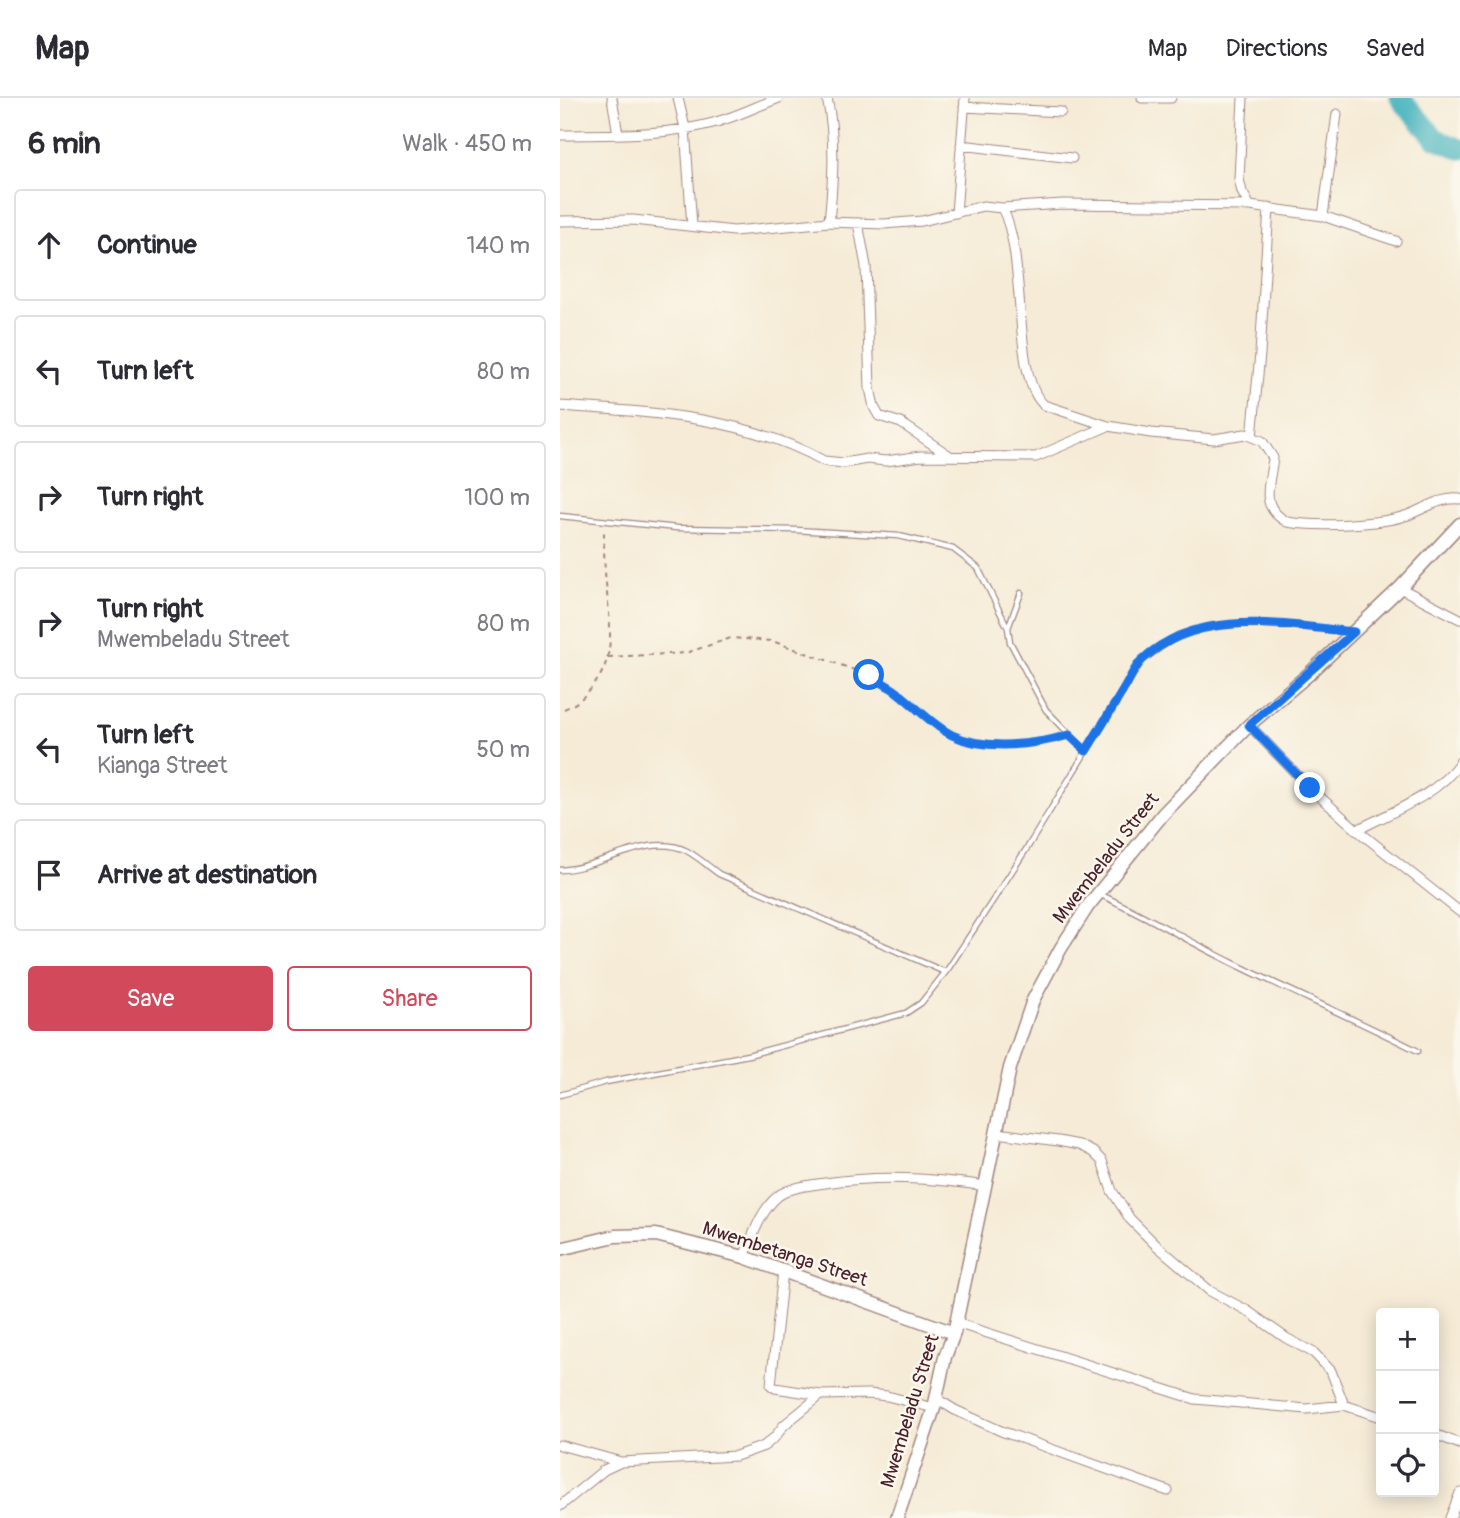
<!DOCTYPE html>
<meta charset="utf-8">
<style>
:root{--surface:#fff;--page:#f2f2f3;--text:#2b2b33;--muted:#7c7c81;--line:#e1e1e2;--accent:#d1495b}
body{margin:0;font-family:Pangolin,sans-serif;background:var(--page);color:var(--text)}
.controls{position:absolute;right:21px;bottom:21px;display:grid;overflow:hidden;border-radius:7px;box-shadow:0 4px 18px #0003}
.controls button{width:63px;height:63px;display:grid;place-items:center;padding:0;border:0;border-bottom:2px solid var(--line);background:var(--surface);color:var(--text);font:35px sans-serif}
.stop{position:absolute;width:21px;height:21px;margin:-16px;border:5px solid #1a73e8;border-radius:50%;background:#fff}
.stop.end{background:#1a73e8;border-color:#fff;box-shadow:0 2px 7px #0008}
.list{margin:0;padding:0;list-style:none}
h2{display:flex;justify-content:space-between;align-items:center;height:91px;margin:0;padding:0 28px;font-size:30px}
h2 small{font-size:23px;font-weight:400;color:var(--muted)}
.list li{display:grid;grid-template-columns:46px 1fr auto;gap:21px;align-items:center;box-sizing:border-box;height:112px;margin:0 14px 14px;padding:0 14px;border:2px solid var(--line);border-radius:7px}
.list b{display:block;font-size:26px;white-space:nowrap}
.list p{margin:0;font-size:23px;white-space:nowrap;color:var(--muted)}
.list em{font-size:23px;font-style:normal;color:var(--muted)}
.actions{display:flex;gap:14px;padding:21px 28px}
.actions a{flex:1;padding:16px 0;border:2px solid var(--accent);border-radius:7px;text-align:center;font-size:24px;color:var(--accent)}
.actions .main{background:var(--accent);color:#fff}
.icon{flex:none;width:38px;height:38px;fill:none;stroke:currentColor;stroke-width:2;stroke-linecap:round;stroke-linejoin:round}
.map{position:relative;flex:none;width:900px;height:1420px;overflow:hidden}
header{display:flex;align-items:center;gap:42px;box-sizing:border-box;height:98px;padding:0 35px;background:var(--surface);border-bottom:2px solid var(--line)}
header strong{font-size:33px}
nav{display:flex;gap:38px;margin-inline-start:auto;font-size:24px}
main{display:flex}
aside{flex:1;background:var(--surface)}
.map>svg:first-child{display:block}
</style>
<header>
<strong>Map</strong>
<nav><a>Map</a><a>Directions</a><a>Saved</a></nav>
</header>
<main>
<aside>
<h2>6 min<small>Walk · 450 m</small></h2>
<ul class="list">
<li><svg class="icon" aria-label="ahead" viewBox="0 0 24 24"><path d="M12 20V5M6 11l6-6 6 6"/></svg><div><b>Continue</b></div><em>140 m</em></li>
<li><svg class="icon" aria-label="left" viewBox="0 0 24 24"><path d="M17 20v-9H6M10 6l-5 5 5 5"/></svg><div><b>Turn left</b></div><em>80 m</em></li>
<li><svg class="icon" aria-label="right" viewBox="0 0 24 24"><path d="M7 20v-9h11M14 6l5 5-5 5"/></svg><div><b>Turn right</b></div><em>100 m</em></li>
<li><svg class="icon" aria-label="right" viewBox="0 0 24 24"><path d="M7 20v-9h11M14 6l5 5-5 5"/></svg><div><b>Turn right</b><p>Mwembeladu Street</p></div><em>80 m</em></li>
<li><svg class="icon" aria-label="left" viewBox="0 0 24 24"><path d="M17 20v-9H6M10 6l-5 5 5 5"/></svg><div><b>Turn left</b><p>Kianga Street</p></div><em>50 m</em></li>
<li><svg class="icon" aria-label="arrive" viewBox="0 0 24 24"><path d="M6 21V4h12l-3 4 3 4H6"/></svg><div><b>Arrive at destination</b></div></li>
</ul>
<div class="actions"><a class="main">Save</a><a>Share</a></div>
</aside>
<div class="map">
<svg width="900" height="1420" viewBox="0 0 900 1420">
<rect width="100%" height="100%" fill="#fbf7ec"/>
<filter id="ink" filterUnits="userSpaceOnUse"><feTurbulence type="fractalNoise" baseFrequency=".0143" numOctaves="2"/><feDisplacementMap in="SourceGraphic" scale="14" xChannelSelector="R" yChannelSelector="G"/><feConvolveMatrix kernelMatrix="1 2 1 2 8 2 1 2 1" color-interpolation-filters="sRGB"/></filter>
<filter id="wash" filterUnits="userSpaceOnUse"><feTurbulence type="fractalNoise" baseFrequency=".00686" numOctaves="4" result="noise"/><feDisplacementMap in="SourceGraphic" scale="28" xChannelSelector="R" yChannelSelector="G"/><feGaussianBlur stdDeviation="1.57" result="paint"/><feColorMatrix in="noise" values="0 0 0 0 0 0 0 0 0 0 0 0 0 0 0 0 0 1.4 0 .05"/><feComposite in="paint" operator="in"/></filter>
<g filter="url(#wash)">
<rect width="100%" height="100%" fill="#f5ebd6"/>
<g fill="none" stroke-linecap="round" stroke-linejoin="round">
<path stroke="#43b2bd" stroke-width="21" d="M840,0l35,40 25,11"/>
</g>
</g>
<g filter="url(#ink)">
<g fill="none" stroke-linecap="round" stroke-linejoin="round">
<defs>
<path id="lane" d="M0,418l117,12 118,2 104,6 54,13 25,19 30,60
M461,495l-13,35 2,14 36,68 40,41
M0,772c40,-1 89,-39 127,-19 11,6 21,15 32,23l226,98
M539,796c46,21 89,47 134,69 61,30 124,57 185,88
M0,997l46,-13 142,-27 158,-42 15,-10 27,-34 81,-124 112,-184 37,-26 32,-9 31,-2 55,2 54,6"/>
<path id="street" d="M52,0l6,36
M118,0l7,30 7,98
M267,0c9,41 6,83 2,124
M582,0h29
M683,0l-4,81 3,13 8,14
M404,9l97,5
M0,37c50,-1 104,1 153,-12 23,-6 44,-17 66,-25
M401,47l111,13
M442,110l61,-4 187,2 73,10 73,25
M396,115l9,-115
M763,118l14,-102
M0,123l73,-1 101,11 95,-9 55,2 38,-3 61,-15 19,2c26,48 9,169 42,197l64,21 43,7 63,6 31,-5 17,7 11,17c-3,27 -15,48 14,64 30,5 92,3 121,-7 18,-7 32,-18 52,-16
M298,125l8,43 4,122 4,19 5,9 22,7 49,33
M0,308c90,6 183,10 264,55l20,2 23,-4 19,2 35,-5 115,1 72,-31
M692,339l8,-83 9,-146
M840,490l60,31
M689,627l61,63 47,42 103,82
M797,732c36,-19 80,-34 103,-68
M437,1035l61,8 21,4 14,7 9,9 10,30 18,28 25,25 55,47 36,19 40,28 28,15 17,18 13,34
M184,1159c9,-21 16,-46 34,-61 12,-9 32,-11 47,-13 55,-8 106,-5 161,3
M223,1173l-12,114 4,3 46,7 48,-1 18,2 47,12
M396,1225l239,76 112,10 37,-4 37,12
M377,1301l18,11 46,21 167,60
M874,1336l26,10
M0,1347l61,17
M0,1408l44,-36 17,-8 115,-6 28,-10 11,-9 9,-12 37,-30
M890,1420l10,-25"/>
<path id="secondary" d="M0,1151l55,-13 41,-1 88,22 210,76
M337,1420l37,-110 11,-51 9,-24 56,-265 23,-68 28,-52 27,-42 75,-92 86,-89 60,-51 91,-86 60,-64"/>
</defs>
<use href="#lane" stroke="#a08580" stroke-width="7"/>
<use href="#street" stroke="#a08580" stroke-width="11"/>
<use href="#secondary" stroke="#a08580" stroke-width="15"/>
<path stroke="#a08580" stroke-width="2" stroke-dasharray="5 5" stroke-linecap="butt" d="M48,559l78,-4 45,-15 41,3 97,34 24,14 59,46 15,5 51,5 42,-8
M4,611c13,-5 20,-12 29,-23 25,-30 16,-67 13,-103 -2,-18 -2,-36 -2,-54"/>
<use href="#lane" stroke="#fff" stroke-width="4.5"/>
<use href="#street" stroke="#fff" stroke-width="9"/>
<use href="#secondary" stroke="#fff" stroke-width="12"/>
</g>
</g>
<g fill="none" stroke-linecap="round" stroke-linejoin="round" filter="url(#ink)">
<path stroke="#1a73e8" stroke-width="9" d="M309,577c8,5 16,9 24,14 20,14 37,35 59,46 33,16 83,10 117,0l17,16c13,-21 26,-42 39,-64 5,-9 10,-20 17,-27 56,-53 143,-35 212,-28l-105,93 61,63"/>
</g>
<g text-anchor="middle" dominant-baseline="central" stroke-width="5" stroke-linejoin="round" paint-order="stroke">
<g font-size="19" fill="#4a1f2b" stroke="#fbf7ec">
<text transform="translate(546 760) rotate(-52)">Mwembeladu Street</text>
<text transform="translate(225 1156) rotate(18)">Mwembetanga Street</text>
<text transform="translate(350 1313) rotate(-73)">Mwembeladu Street</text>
</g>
</g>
</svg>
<div class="controls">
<button>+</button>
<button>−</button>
<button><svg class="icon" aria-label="locate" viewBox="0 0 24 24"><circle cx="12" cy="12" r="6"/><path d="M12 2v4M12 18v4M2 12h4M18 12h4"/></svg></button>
</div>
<div class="stop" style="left:309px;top:577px"></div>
<div class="stop end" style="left:750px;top:690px"></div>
</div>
</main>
